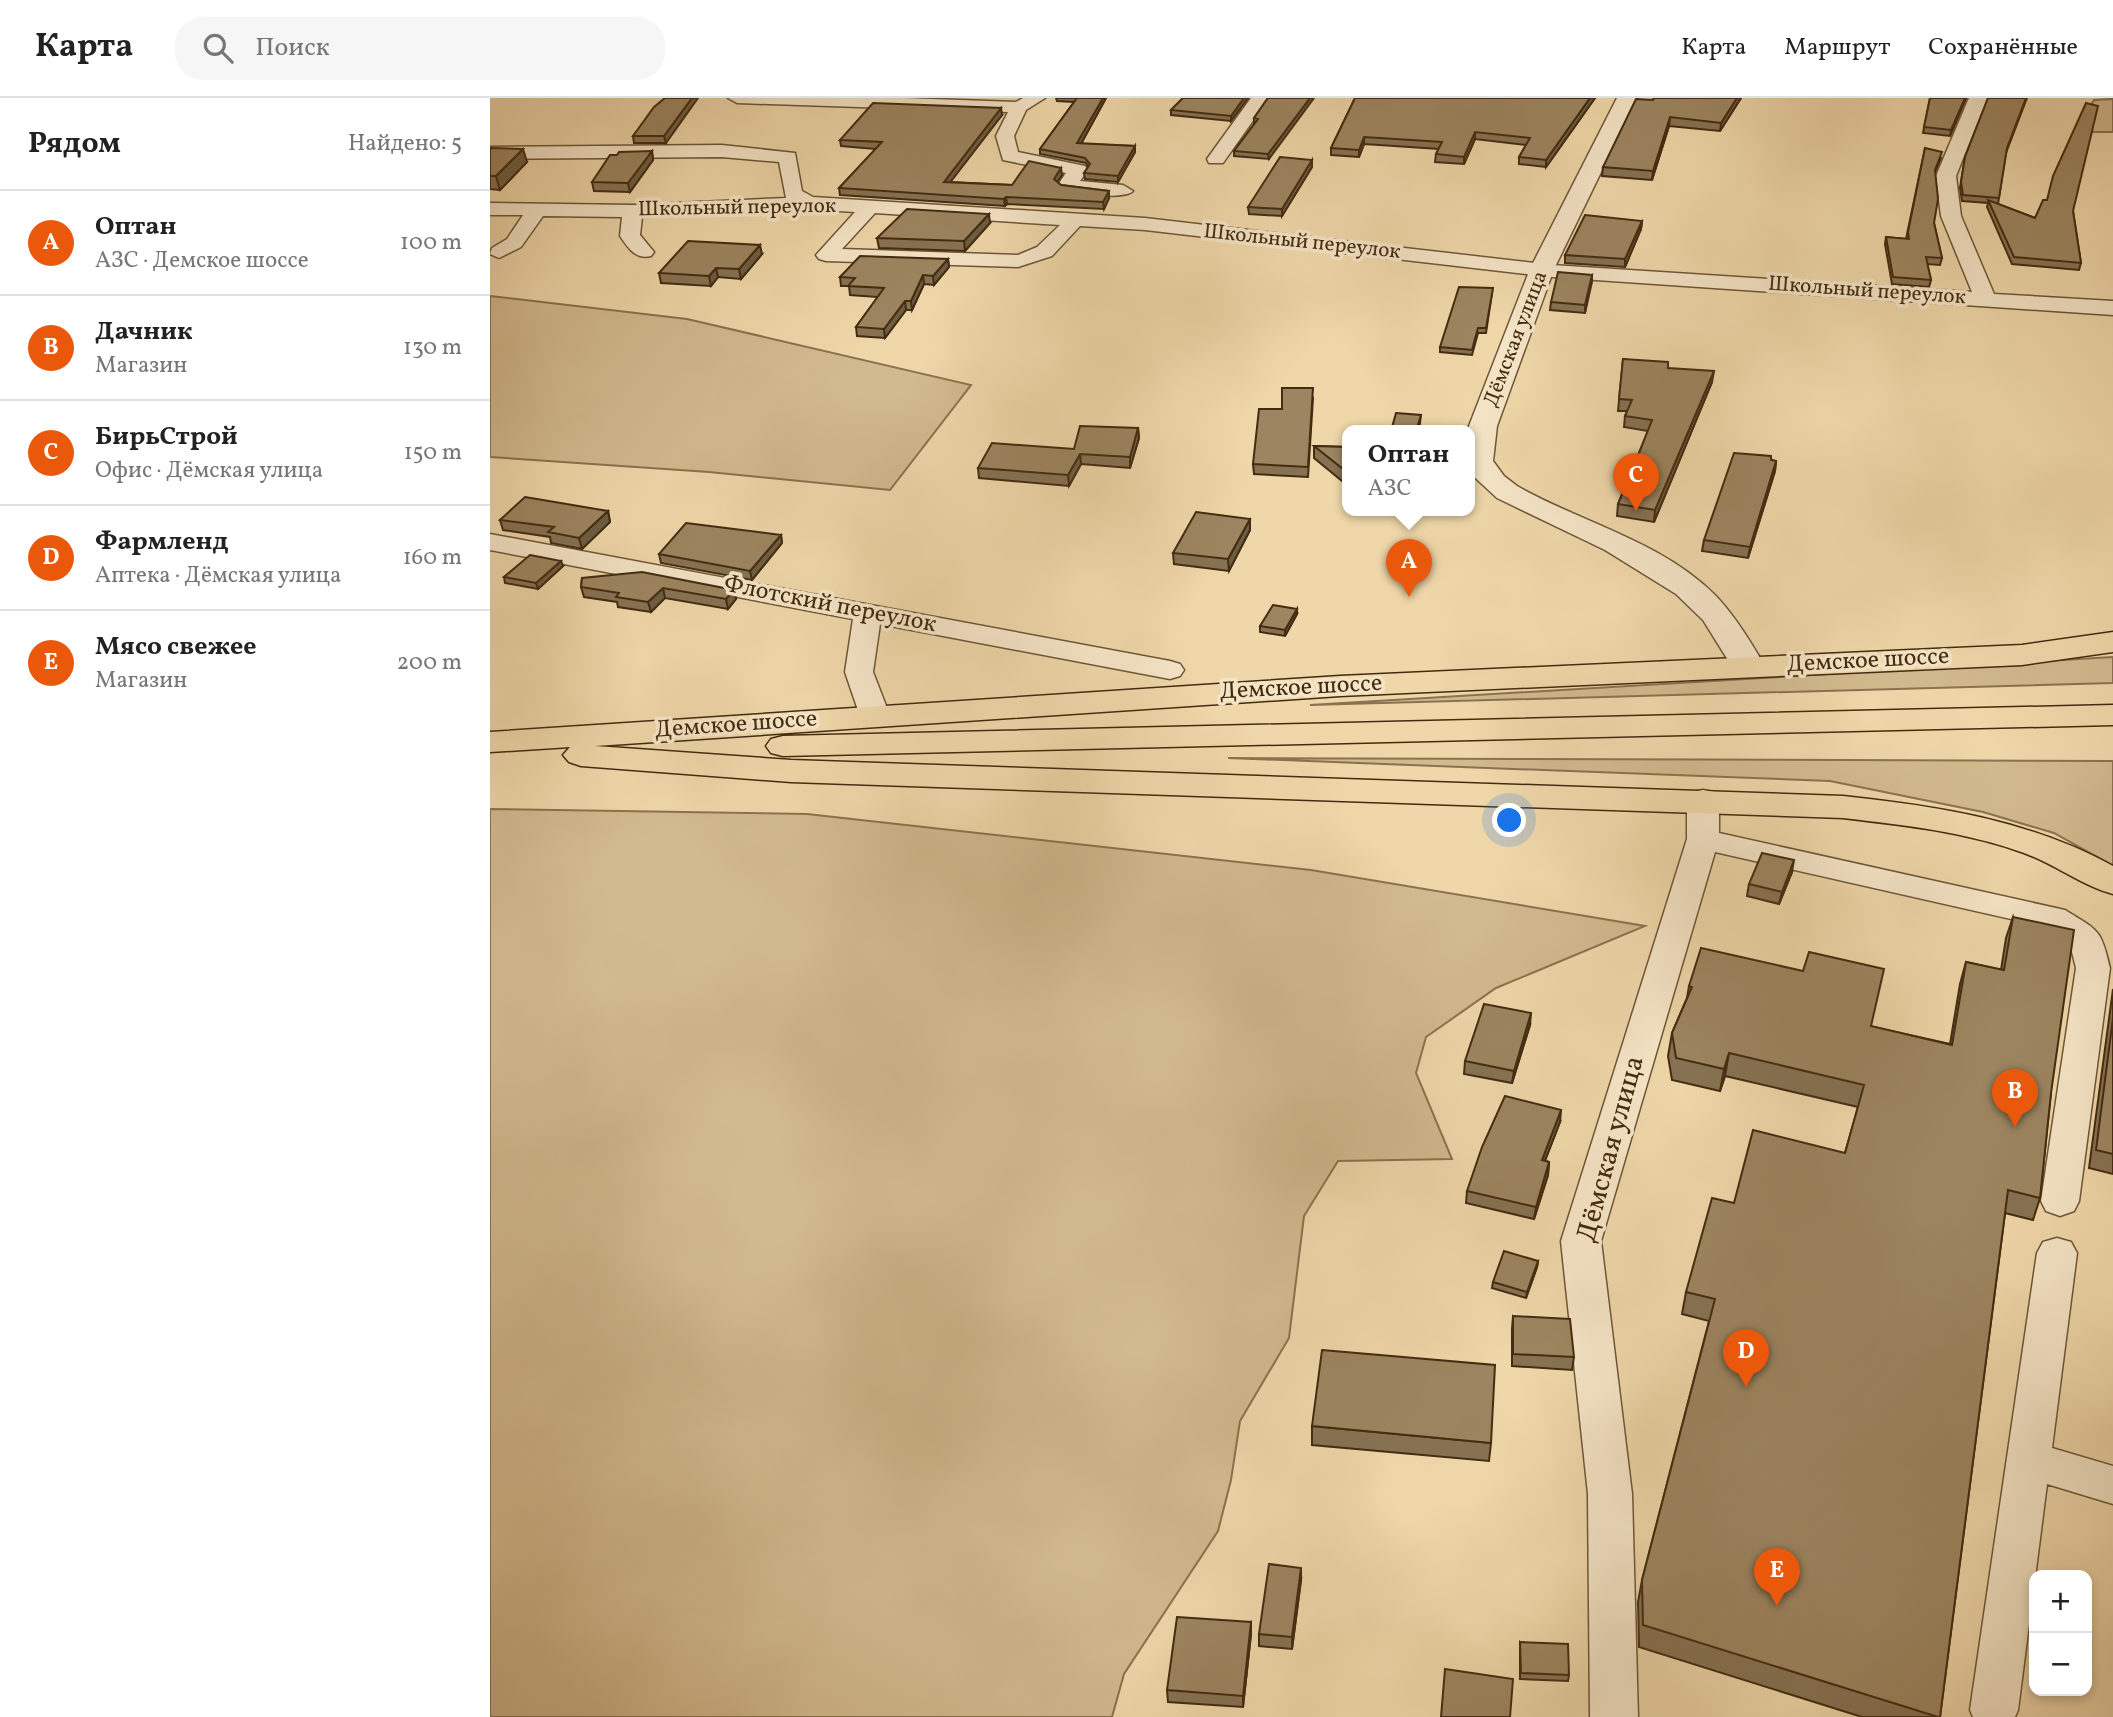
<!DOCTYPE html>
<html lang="ru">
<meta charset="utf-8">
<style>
:root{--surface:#fff;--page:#f6f6f6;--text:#222;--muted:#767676;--line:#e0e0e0;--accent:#ea580c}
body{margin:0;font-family:Vollkorn,serif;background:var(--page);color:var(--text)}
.controls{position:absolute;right:21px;bottom:21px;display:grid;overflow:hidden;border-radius:14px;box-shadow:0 4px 10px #0003}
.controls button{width:63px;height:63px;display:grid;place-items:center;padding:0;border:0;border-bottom:2px solid var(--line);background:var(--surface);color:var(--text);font:35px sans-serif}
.you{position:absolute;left:1020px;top:723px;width:24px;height:24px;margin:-18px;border:5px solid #fff;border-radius:50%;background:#1a73e8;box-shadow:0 0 0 10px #1a73e833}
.badge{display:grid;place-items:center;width:46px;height:46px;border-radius:50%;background:var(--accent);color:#fff;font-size:23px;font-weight:700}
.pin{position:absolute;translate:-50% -58px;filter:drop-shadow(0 2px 4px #0008)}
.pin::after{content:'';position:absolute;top:37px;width:24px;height:21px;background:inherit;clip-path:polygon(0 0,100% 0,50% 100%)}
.popup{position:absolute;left:852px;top:327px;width:133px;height:91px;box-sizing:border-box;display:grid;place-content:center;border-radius:14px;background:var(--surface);filter:drop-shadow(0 2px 5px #0005);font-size:23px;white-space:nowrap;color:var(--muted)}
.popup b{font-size:26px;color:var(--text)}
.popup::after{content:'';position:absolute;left:50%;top:100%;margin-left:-14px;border:14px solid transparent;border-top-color:var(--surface)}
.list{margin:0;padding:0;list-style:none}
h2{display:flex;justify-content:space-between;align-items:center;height:91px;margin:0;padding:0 28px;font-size:30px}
h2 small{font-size:23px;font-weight:400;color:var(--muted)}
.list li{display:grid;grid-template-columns:46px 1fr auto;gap:21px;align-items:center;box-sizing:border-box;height:105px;padding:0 28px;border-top:2px solid var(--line)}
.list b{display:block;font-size:26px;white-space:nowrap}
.list p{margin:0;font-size:23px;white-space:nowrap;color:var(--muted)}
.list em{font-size:23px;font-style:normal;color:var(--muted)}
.icon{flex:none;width:38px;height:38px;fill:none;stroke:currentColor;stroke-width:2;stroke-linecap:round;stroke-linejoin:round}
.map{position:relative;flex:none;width:1623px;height:1619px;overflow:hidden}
header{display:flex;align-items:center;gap:42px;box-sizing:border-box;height:98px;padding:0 35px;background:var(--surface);border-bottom:2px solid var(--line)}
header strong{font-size:33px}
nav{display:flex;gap:38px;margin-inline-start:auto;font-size:24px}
.search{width:490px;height:63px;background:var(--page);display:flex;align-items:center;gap:18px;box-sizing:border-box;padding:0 24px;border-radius:28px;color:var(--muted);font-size:26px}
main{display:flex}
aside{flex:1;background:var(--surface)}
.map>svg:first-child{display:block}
</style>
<header>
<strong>Карта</strong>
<div class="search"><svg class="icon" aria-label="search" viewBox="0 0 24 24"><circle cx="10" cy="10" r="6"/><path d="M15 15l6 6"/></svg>Поиск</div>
<nav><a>Карта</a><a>Маршрут</a><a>Сохранённые</a></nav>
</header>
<main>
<aside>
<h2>Рядом<small>Найдено: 5</small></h2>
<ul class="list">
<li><span class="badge">A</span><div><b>Оптан</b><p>АЗС · Демское шоссе</p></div><em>100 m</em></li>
<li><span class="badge">B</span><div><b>Дачник</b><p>Магазин</p></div><em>130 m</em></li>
<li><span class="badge">C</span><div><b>БирьСтрой</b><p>Офис · Дёмская улица</p></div><em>150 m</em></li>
<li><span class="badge">D</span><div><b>Фармленд</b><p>Аптека · Дёмская улица</p></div><em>160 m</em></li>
<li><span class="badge">E</span><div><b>Мясо свежее</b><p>Магазин</p></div><em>200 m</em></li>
</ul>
</aside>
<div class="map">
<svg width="1623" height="1619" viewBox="0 0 1623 1619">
<rect width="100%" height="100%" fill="#efd7a9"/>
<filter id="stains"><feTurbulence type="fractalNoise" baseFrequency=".00286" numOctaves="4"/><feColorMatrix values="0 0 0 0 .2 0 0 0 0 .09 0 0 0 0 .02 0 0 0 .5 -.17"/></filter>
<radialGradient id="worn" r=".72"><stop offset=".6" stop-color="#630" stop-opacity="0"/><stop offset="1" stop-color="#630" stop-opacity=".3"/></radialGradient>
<path fill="#d2ba8f" stroke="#8a7350" stroke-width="2" d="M1623,1v33h-24l-9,-8 14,-24z
M0,198l197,23 284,66 -81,105 -181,-18 -219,-15z
M1623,559v26l-803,22z
M738,660l885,3v105l-59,-33 -71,-21 -153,-31z
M0,711l317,5 504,56 334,56 -149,62 -70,49 -10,36 36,86 -114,2 -34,55 -15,122 -49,83 -9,59 -13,51 -94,143 -12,43h-622z"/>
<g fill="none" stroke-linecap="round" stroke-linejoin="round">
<defs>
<path id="minor" d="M238,0h176l112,4 7,-4h22l-19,12 -12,26 4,16 67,14 3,4 -8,11 43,4 10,6c-8,9 -68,4 -76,-5l9,-13 -63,-13 -7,-24 12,-24 -271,-9z
M761,0h18l-46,65h-14l-2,-4z
M1479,0h18l-31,78 5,40 33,78 119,7v14l-561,-38 -407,-47 -65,-4 -28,30 -34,11 -192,-6 -7,-2 -3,-4 39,-43 -47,-3 -166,8 -2,18 14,17 -3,4c-15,4 -23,-8 -31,-20l2,-19 -79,-1 -22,31 -22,11 -9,-4 2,-6 15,-9 16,-24h-33v-12l143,2 153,-7 -7,-36 -57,-5 -232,2v-12l232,-2 73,8 7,38 11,6 332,21 407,47 420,27 -31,-76 -5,-40zM385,115l185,12 -23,22 -19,8 -176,-6z
M0,436l680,127 10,3 4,6 -4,6 -10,3 -290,-55 -7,48 17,44 -5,6 -10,3 -10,-3 -5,-6 -15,-44 8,-53 -363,-69z
M1213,692l11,2 5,7v34l346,77c34,21 36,19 45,58l-31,233 -5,10 -14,5 -14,-5 -5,-10 35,-233 -6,-24 -28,-18 -327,-74 -114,389 31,253 6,223h-48l-2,-223 -27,-253 126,-402v-40l5,-7z
M1567,1140l14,4 6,11 -25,195 61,18v38l-66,-20 -29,226 -3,7h-42l-3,-7 67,-457 6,-11z"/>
<path id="tertiary" d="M1127,0h20l-83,171 -57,157 -4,35 11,15 13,10c65,37 144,55 198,109 20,21 35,46 50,71l-5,7 -12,3 -12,-3 -33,-53 -27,-26 -71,-44 -108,-52 -27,-25 -1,-47 61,-157z"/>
<path id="primary" d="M1623,534v20l-91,13 -682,31 -745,50 196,14 1052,36c93,10 187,24 270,70v28c-31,-8 -58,-30 -89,-41 -58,-21 -120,-28 -181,-35l-1052,-36 -210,-16 -12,-4 -6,-7 7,-8 -80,5v-20l850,-56 682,-31z
M1623,607v20l-1330,31 -12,-3 -5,-7 5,-7 12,-3z"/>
</defs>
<use href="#minor" stroke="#6e5737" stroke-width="3"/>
<use href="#tertiary" stroke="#6e5737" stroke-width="3"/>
<use href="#primary" stroke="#432c11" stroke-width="3"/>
<use href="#minor" fill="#f5e5c7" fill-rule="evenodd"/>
<use href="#tertiary" fill="#f5e5c7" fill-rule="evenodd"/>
<use href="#primary" fill="#efd7a9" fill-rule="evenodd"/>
</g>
<path fill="#867253" stroke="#432c11" stroke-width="2" d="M175,0l1,45h-32l-1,-7z
M566,0h50l-25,46 54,2v6l-17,30 -33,-3 -1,-6 4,-6 -2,-4 -46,-9v-5l34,-47 -17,-1z
M693,0h65l-17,23 -60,-6v-5z
M778,0l1,61 -35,-3v-5l20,-27v-6z
M865,0h240l-49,69 -27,-3v-7l7,-12 -51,-6 -11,25 -29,-2 1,-8 3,-5 -75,-5 -5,13 -28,-2v-7z
M1164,0h87l-21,33 -51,-5 -17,54 -50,-4 1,-9z
M1440,0h36l-16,38 -27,-3z
M512,17l-52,67 62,3 50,-10 -5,7 4,3 48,6v7l-5,11 -97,-5 -2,2 -165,-11 -1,-7 37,-39 -35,-3 -1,-6z
M0,50l37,14 -27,28 -10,-1z
M1435,50l16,10 -6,14 -1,51 8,35 -2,7 -13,-1 4,16 -2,7 -37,-3 -7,-40 1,-7 20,2z
M162,53l1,9 -23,32 -36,-1 -2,-9z
M1516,54l-8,52 37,14 38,-7 8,52 -2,7 -67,-6 -25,-57 1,-4 -26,-2 -2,-13 5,-31z
M822,62v7l-30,49 -33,-2 -1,-7z
M1152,123l-1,8 -16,38 -60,-4v-8z
M500,125l-25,28 -86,-3 -2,-10z
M272,156l-21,25 -23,-2 -7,9 -50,-3 -2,-10z
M458,161l1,8 -15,18 -10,-1 -12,26h-6l-21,28 -28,-2 -1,-9 22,-30 -28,-2 -1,-9h-8l-1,-9z
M1102,177l-7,38 -35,-3 1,-8z
M1002,195l-6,40h-8l-6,22 -32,-3v-5z
M1133,261l45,9 44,14 -58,140 -37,-6 1,-12 30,-73 -24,-4 1,-11 2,-5h-9z
M823,300l-5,79 -54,-3 -1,-10 29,-55z
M648,330l1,10 -9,30 -49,-4 -12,22 -90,-8 -1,-10 96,-19z
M824,348l34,1v39l-34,-28z
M1281,362l5,1 -1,10 -27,87 -46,-7 2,-11z
M118,413l2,11 -28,27 -31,-6 -1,-6 -47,-7 -3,-10z
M760,421v11l-21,41 -55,-7 -1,-11z
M291,437l1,8 -30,37 -91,-17 -2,-9z
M73,468l-25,23 -33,-6 -1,-6z
M92,480l152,12 2,9 -8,10 -63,-11 -14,14 -33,-5 -1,-5 -33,-5 -3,-10z
M807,516l-12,22 -25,-4v-6z
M1302,774l-13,32 -32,-8 2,-12z
M1523,819l38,176 -11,105 -7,22 -28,-7 -65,504h-78l-223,-70 -1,-45 4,-22 67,-259 -27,-7 4,-22 48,-89 111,-50 13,-46 -133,-31 -5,15 -48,-11 -4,-24 4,-23 15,-35 2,-12 261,58 10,-60 6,-22 35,8 5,-32z
M1623,891v185l-24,-6z
M1040,927l-18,58 -48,-9 1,-13z
M1070,1024l-15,39 4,1 -1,13 -14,44 -68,-16 1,-12z
M1048,1163l-1,6 -11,31 -34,-10 1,-6z
M1023,1218l61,41 -2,13 -60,-4v-37z
M822,1328l179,17 -2,18 -177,-16z
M811,1482l-9,69 -33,-3v-12z
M761,1524v12l-8,73 -75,-5 -1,-12z
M1030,1544l49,33 -1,6 -48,-2z"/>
<path fill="#6d5d43" stroke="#432c11" stroke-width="2" d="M202,0h6l-32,45 -2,-7z
M613,0h3l-28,51 -1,-6z
M754,0h4l-17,23v-5z
M820,0h4l-45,61 -1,-5z
M1100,0h5l-49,69v-7z
M1247,0h4l-21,33 1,-8z
M1475,0h1l-16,38 1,-6z
M1536,0h1l-21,55 1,-5z
M511,10l1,7 -57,74 -1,-7z
M1180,19l-1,9 -17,54 1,-9z
M985,34v7l-11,25v-7z
M874,39v7l-5,13v-7z
M645,48v6l-17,30v-6z
M33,51l4,13 -27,28 -4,-14z
M162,53l1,9 -23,32 -2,-9z
M822,62v7l-30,49v-7z
M571,70l1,7 -8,12v-8z
M619,93v7l-5,11 -1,-7z
M516,99l1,7 -2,2 -1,-7z
M499,116l1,9 -25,28 -1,-10z
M1152,123l-1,8 -16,38v-8z
M270,147l2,9 -21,25 -2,-10z
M458,161l1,8 -15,18 -1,-9z
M226,170l2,9 -7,9 -2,-10z
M433,177l1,9 -12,26 -1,-9z
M1102,177v7l-7,31v-8z
M415,203l1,9 -21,28 -1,-9z
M1224,273l-2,11 -58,140 1,-12z
M931,317l-2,16h-3z
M648,330l1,10 -9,30v-11z
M590,356l1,10 -12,22 -1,-11z
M1286,363l-1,10 -27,87 2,-11z
M118,413l2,11 -28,27 -3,-11z
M760,421v11l-21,41 -1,-12z
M291,437l1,8 -30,37 -2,-9z
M71,463l2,5 -25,23 -2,-6z
M173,490l2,10 -14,14 -3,-10z
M244,492l2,9 -8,10 -2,-10z
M807,511v5l-12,22v-6z
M1304,762l-2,12 -13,32 3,-12z
M1041,915l-1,12 -18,58 2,-12z
M1239,955l-4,23 -5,15 4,-22z
M1071,1012l-1,12 -20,51 2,-13z
M1059,1064l-1,13 -14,44 2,-12z
M1048,1163l-1,6 -11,31 1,-6z
M811,1470v12l-9,69v-12z
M761,1524v12l-8,73v-11z"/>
<path fill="#9c8560" stroke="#432c11" stroke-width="2" d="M175,0h27l-28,38h-31l21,-29z
M587,0h26l-26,45 58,3 -17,30 -34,-3 6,-9 -5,-6 -45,-9z
M693,0h61l-13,18 -60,-6z
M778,0h42l-42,56 -34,-3 24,-32 -4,-1z
M865,0h235l-44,62 -27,-3 11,-19 -55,-6 -11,25 -28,-3 6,-12 -78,-5 -5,13 -28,-2z
M1164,0h83l-16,25 -51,-6 -17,54 -50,-4 33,-68 17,1z
M1440,0h35l-14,32 -27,-3z
M1498,0h38l-19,50 -8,50 -36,-3 -2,-13 4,-25z
M383,5l128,5 -57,74 68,3 17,-24 32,7 -7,11 7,6 48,6 -6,11 -97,-5 -2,2 -165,-11 43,-46 -42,-2z
M1596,5l12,3 -25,105 8,52 -67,-6 -26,-57 47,18 8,-18h4l6,-24z
M0,50l33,1 -27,27h-6z
M1435,50l17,4 -7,18 3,29 -4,24 8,35 -16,-1 5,23 -38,-3 -7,-40 23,2 -1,-7z
M162,53l-24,32 -36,-1 18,-27h7l2,-3z
M790,59l32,3 -30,49 -34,-2z
M417,111l82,5 -25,27 -87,-3z
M1095,117l57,6 -17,38 -60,-4z
M198,143l72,4 -21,24 -23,-1 -7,8 -50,-3z
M370,158l88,3 -15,17 -10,-1 -12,26h-6l-21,28 -28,-2 28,-39 -36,-2 7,-8 -15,-1z
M1068,174l34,3 -7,30 -34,-3z
M969,189l34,1 -7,40h-8l-6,22 -32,-3z
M1133,261l45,3v6l46,3 -59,139 -37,-6 12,-28 22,-56 -27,-4 7,-16 -13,-1z
M792,290h31l-5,79 -55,-3 6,-55h23z
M906,315l25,2 -5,16h-25z
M590,328l58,2 -8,29 -50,-3 -12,21 -90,-7 14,-25 82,6z
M824,348l34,1v26z
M1244,355l37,3v4l5,1 -26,86 -46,-7z
M35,399l83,14 -29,27 -31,-6 6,-5 -54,-7z
M706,414l54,7 -22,40 -55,-6z
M196,425l95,12 -31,36 -91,-17z
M40,457l31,6 -25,22 -32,-6z
M152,474l92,18 -8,9 -63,-11 -15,14 -32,-5 3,-4 -38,-6 1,-9z
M783,507l24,4 -12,21 -25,-4z
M1272,755l32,7 -12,32 -33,-8z
M1523,819l61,13 -23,163 -11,105 -32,-8 -68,527h-2l-295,-92 -1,-45 73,-281 -29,-7 26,-94 22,5 19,-73 92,23 19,-68 -135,-32 -5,16 -48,-11 -4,-25 20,-46 -3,-1 12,-38 102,23 6,-19 75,17 -13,57 81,19 14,-83 38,8z
M994,906l47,9 -17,58 -49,-10z
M1623,920v136l-17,-4z
M1015,998l56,14 -19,50 7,2 -13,45 -69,-16 15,-44z
M1014,1153l34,10 -11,31 -34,-10z
M1023,1218l57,3 4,38 -61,-3z
M832,1252l173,15 -4,78 -179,-17z
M779,1466l32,4 -9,69 -33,-3z
M687,1519l74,5 -8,74 -76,-6z
M1030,1544l48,2 1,31 -48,-2z
M955,1571l68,10 -3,38h-69z"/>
<g text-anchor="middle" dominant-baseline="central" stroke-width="7" stroke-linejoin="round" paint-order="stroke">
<g font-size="21" fill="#432c11" stroke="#f5e5c7">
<text transform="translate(247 110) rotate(-1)">Школьный переулок</text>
<text transform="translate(812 144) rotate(6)">Школьный переулок</text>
<text transform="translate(1377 193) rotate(4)">Школьный переулок</text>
<text transform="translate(1026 241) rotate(-69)">Дёмская улица</text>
</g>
<g font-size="24" fill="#432c11" stroke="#f5e5c7">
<text transform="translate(340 507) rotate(11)">Флотский переулок</text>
<text transform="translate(1378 563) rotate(-3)">Демское шоссе</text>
<text transform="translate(811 590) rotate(-3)">Демское шоссе</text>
<text transform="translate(246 627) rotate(-4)">Демское шоссе</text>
</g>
<g font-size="28" fill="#432c11" stroke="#f5e5c7">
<text transform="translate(1121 1051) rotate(-75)">Дёмская улица</text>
</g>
</g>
<rect width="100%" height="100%" filter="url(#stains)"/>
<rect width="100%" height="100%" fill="url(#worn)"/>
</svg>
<div class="controls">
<button>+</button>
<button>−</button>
</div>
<div class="you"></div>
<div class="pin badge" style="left:919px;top:499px">A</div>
<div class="popup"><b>Оптан</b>АЗС</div>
<div class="pin badge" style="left:1525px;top:1029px">B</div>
<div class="pin badge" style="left:1146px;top:413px">C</div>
<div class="pin badge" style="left:1256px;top:1289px">D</div>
<div class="pin badge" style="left:1287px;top:1508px">E</div>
</div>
</main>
